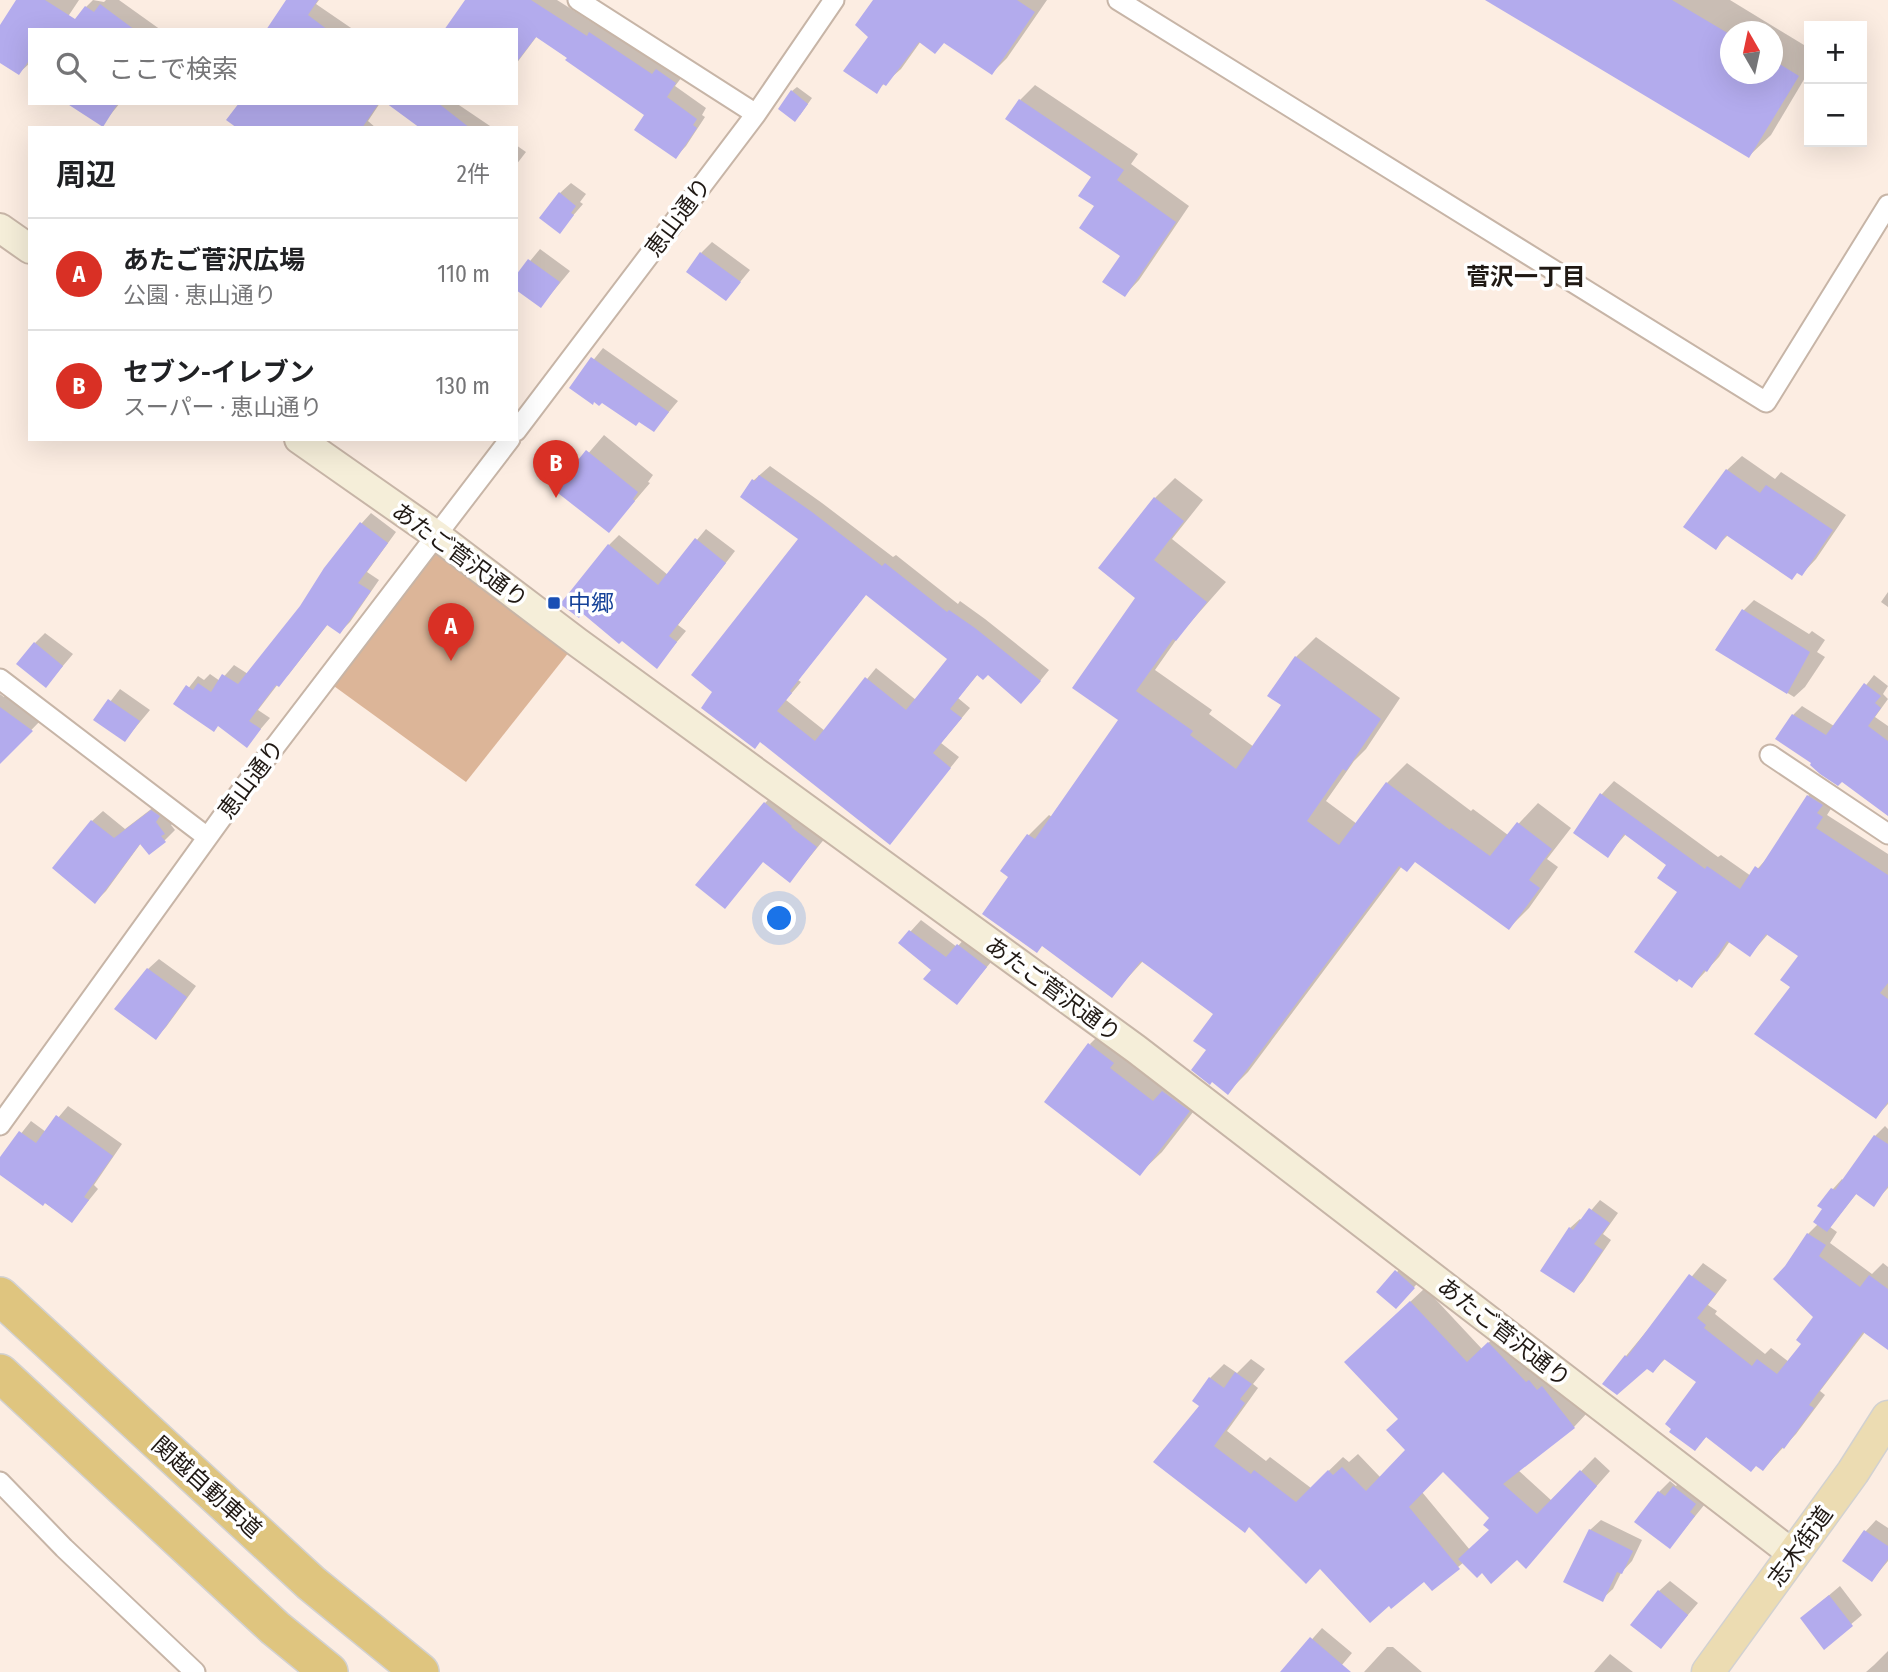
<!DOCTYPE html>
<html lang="ja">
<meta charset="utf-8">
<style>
:root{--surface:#fff;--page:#f6f6f6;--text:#202124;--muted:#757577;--line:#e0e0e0;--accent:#d93025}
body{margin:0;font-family:"Fira Sans Condensed","Noto Sans JP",sans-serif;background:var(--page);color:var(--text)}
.controls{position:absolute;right:21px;top:21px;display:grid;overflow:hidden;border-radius:0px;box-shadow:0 7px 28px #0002}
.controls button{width:63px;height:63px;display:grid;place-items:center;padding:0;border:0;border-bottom:2px solid var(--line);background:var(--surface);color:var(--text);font:35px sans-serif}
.compass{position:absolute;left:1720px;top:21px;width:63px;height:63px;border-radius:50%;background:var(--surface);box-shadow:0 7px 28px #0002;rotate:351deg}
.you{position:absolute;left:780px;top:919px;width:24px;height:24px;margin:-18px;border:5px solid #fff;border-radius:50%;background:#1a73e8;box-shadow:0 0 0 10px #1a73e833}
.badge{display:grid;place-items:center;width:46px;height:46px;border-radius:50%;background:var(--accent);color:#fff;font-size:23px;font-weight:700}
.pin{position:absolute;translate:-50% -58px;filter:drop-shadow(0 2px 4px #0008)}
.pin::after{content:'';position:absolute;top:37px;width:24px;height:21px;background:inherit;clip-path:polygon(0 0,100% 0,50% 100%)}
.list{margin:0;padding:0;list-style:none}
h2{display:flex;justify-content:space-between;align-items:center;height:91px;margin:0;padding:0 28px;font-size:30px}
h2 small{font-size:23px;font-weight:400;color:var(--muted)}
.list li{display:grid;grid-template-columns:46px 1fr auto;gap:21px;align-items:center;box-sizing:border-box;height:112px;padding:0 28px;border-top:2px solid var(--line)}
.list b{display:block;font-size:26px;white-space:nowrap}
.list p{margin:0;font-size:23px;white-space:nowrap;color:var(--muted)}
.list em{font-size:23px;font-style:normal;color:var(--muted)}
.icon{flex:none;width:38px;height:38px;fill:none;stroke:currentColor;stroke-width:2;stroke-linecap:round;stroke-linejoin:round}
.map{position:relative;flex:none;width:1888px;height:1672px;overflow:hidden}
.search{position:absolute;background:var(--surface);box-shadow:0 7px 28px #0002;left:28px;top:28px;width:490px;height:77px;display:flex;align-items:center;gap:18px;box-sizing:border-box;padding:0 24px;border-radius:0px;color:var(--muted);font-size:26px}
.panel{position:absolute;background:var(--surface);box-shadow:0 7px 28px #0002;left:28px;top:126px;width:490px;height:315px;border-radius:0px}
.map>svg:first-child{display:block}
</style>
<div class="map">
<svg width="1888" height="1672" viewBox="0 0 1888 1672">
<rect width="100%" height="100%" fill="#fcede2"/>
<path fill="#dcb598" d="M436,535l141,107 -111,140 -139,-101z"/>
<path fill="#0003" fill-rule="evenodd" d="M18,0h61l-20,30h-29v33l-11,10 -19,-12v-33z
M93,0l11,2 2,-2h13l42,30h-80l5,-23z
M290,0h29l-3,4 38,26h-85z
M467,0h90l41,26 3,-3 84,50 -10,13 31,22 -4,7 3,2 -19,29 -10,11 -30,-43 -109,-78 -21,28v-34z
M875,0h172l-40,58 -15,15 -47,-32h-24l-20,28 -25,22 -6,-54z
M1488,0h242l79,48v23l-38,64 -22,21zM1730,32h42v42h-42z
M1035,85l103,69 -7,10 58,42 -50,74 -14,15 -2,-40 -27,-49 -2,-30 -74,-76z
M797,87l15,11 -12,17 -8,-24z
M88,103h32l-18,22z
M241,103h139l-12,18 8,7h-136z
M389,103h67l37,25h-70z
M516,145l10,7 -10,13z
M571,183l15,11 -6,8 3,2 -24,28 1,-39z
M712,242l38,28 -24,29 -25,-46z
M540,249l30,22 -29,35 -25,-28z
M603,348l75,53 -24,29 -14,-10 -69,-32z
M604,435l49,40 -5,7 2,1 -41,48 -52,-41z
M1742,456l33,23 6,-7 65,43 -30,44 -14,15 -74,-39 -12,12 11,-77z
M770,466l52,37 71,54 3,-2 62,49 2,-3 25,18 64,51 -18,22 -43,-19 -10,1 -20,24 12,10 -29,35 18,14 -69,86 -129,-103 40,-202 -59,-41 12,-17zM867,593l82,65 -33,42 -40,-32 -51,63 -39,-31 15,-18 -3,-2z
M1175,478l28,22 -31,39 54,43 -45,51 -26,37 57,40 -3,4 45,33 30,-42 12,-48 20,-20 84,61 -34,51 -12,12 -28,40 31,23 30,-41 20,-20 64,48 2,-2 35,26 30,-32 33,25 -24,31 11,8 -29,41 -20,20 -93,-67 -14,5 -154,206 -20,20 -20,-42 8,-36 -73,-53 -31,34 -101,-119 18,-41 20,-20 3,2 69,-98 17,-122 17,-99z
M371,513l25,19 -29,40 12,8 -29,42 -10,10 -12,-8 -39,50 -11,10 -20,26 12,8 -23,27 -29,-21 -42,-20 22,-28 6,4 6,-6 10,7 14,-16 14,9 53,-67 60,-83z
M706,529l29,22 -57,74 8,6 -29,35 -35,-27 -13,-94 10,-10 49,40z
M1888,592v15l-7,-5z
M1754,600l55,34 3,-3 13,9 -8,12 8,5 -20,30 -11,10 -77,-48 26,-38z
M45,633l28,21 -27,32 -11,-43z
M1874,675l14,11 -5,8 5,5 -13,18 13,9v87l-95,-98 9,-9 32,20z
M120,689l30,21 -25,30 -29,-20z
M0,694l4,3 3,-3 34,26 -33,34 -8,-6z
M1614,781l104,76 3,-2 30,21 19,-21 38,-59 13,-13 13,21 -7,11 61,39v250l-12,13 -84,-130 8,-31 -32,-22 -18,21 -20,-14 -11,16 -27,29 -12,-94 -11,-27 -43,-31 -18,21 -33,-23 27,-38z
M775,793l51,44 -36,44 -25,-78z
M163,800l11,22 -3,3 4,5 -11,11 -23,2 -35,48 -11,11 -3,-81 11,-10 22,18z
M921,920l36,27 12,-13 27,22 -39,47 -24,-34 -33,-26z
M159,959l37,27 -30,41 -10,11 -8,-69z
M1112,1022l99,67 -49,63 -22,21 -50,-129z
M68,1106l54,38 -28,41 4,4 -26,32 -72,-48v-13l31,-39 15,11z
M1885,1126l3,3v59l-15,16 -16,-11 -27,34 7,5 -7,11 42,31 11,-11 5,4v68l-23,-3 -45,59 5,4 -29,39 -33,35 -56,-33 -12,13 3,-67 -32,-24 -13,13 -6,-4 -30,26 9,-37 77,-93 24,17 -19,25 9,6 -2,3 50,40 6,-6 18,14 15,-18 11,-28 -28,-49 21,-33 10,-10 6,-15 -4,-3 13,-17 9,-10 2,2 31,-45z
M1600,1200l18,13 -15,21 8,6 -28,41 -9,10 -4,-63 10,-9 2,2z
M1407,1261l17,15 -18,20 -27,-4z
M1425,1288l57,61 21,-20 85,83 -14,15 -56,43 34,31 43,-44 15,14 -84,95 -9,-8 -35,13 -18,-9 -32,27 -8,-10 -104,-12 -70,-42 -95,-63 46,-57 9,-27 14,-14 13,9 14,-14 14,10 -12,15 5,4 -31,43 39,30 4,-4 41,31 32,-31 6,5 9,-8 23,24 26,-28 -7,-31 -39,-71zM1443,1470l48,48v12l-21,20 -48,-58z
M1685,1477l20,15 -6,9 6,3 -35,43 -11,-55 11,-11 6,5z
M1601,1520l41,20 -10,21 -11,12 -8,16 -11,10 -12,-69z
M1876,1520l12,8v33l-16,19 -27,-19 21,-30z
M1670,1581l28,22 -37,44 -2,-56z
M1840,1586l22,29 -38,32 -22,-29z
M1322,1628l30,25 -16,19h-53z
M1387,1647h6l29,25h-58z
M1888,1651v21h-22l8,-7z
M1610,1654l23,18h-39z"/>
<path fill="#b3abed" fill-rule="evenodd" d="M16,0h29l30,19 10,-13 9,6 6,-8 35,26h-105v29l-11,16 -19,-12v-38z
M286,0h32l-10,15 20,15h-62z
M465,0h66l56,36 2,-4 63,42 4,-5 20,14 -9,14 30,22 -4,6 4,3 -21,31 -42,-29 10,-15 -79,-55 2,-2 -31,-21 -20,26v-33h-72z
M873,0h144l18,12 -43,63 -48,-32 -9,11 -16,-12 -33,44 -3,-2 -6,10 -34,-23 25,-34 -13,-12z
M1485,0h187l59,35v39h42v-14l26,16 -50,82z
M791,90l17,14 -13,18 -17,-13z
M1019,99l105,71 -7,10 59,42 -51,75 -23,-15 18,-26 -41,-28 15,-22 -16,-10 13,-19 -86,-58z
M66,103h52l-15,24z
M239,103l17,1 123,-1 -17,25h-125l-11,-8z
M386,103h52l32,25h-50z
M559,192l17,14 -5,7 3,2 -14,19 -21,-16z
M700,252l41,30 -15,19 -40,-29z
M528,259l32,23 -19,26 -25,-18v-15z
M591,357l78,55 -15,20 -15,-10 -3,4 -34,-23 -3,3 -5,-4 -1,3 -24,-17z
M586,450l52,42 -5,7 2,2 -26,32 -55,-43z
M1726,469l34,24 6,-8 67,45 -31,46 -5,-3 -5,7 -66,-45 -10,15 -33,-23z
M759,475l53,37 70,54 3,-3 62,49 2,-2 26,18 66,53 -20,23 -33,-29 -5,5 -6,-5 -27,34 12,9 -29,35 18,15 -61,77 -130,-103 -5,7 -54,-41 11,-16 -21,-17 107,-136 -58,-42 12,-18 3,2zM866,595l81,64 -41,51 -41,-33 -50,64 -38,-30 15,-18 -2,-2z
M1154,497l30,24 -30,39 53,42 -31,39 -3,-2 -37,52 57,40 -3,4 46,34 45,-64 -14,-9 28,-40 86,63 -35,52 -3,-2 -36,52 32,24 47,-63 64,48 1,-2 39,28 27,-34 35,27 -23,31 11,8 -31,42 -94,-68 -8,10 -8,-6 -171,229 -16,-13 -2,3 -19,-15 15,-20 -13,-9 20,-27 -72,-53 -29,37 -70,-52 -5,7 -55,-39 26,-37 -8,-6 27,-37 8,5 83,-119 -46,-32 63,-90 -37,-30z
M360,522l28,21 -30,40 13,8 -31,43 -13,-9 -48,62 -3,-2 -27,36 12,8 -14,19 -29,-22 -4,6 -41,-28 13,-19 7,5 5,-7 13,9 11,-18 16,10 62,-78 24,-38z
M695,538l31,25 -57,73 8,6 -20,27 -35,-28 -3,3 -37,-31 -3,5 -19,-14 48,-60 50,41z
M1742,609l68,43 -23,42 -72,-44z
M34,642l29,24 -17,22 -30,-24z
M1864,683l17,13 -6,7 6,5 -13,18 20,15v75l-46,-34 -4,4 -18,-12 -10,-9 1,-2 -36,-24 17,-25 34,21z
M108,699l32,22 -15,21 -32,-22z
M0,707l33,24 -33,33z
M1600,793l105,76 2,-3 33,23 15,-23 4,3 48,-74 16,10 -6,8 6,4 -7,11 72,47v108l-8,10 8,6v103l-12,17 -122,-85 36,-47 -10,-7 18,-24 -32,-22 -16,23 -23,-16 -20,31 -3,-2 -12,18 -13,-9 -2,3 -43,-30 43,-60 -20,-14 9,-13 -42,-31 -16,24 -35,-25z
M764,802l28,24 -1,1 26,20 -27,36 -27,-21 -38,47 -30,-24z
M151,810l9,6 -4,6 9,12 -4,2 5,6 -17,13 -9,-11 -45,60 -43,-36 39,-48 23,18z
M909,930l37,27 11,-13 30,23 -30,38 -34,-26 8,-9 -33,-27z
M147,968l40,29 -31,43 -42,-31z
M1088,1043l26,20 -4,5 43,33 9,-10 28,20 -50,65 -96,-74z
M56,1115l57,41 -29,41 5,3 -17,23 -27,-20 -2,3 -43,-31v-18l19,-26 17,12z
M1874,1135l14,9v42l-14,21 -18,-13 -29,38 -14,-10 9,-13 -5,-3 14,-18 4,2z
M1589,1208l21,15 -16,21 9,6 -29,43 -34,-22 29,-44 4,3z
M1807,1233l19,12 -7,11 41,31 9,-12 19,14v61l-25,-18 -54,73 5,3 -30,41 -2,-2 -19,24 -7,-5 -5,6 -45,-35 -11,14 -26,-19 2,-3 -6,-5 31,-42 -32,-23 -11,14 -6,-4 -30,26 -15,-11 23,-29 2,2 62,-83 27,20 -19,24 9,7 -2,3 48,38 5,-7 20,15 24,-30 -5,-4 17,-23 -40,-38 12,-13z
M1395,1270l20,18 -19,21 -20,-17z
M1410,1301l57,61 21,-20 38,40 3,-2 8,10 5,-4 33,42 -72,56 34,30 43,-44 17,16 -71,83 -9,-9 -26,24 -9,-11 -5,5 -19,-19 31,-29 -6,-5 6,-7 -46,-46 -34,35 51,62 -28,22 -8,-9 -33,27 -2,-3 -19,17 -50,-54 -14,15 -57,-57 -4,6 -92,-71 46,-56 -7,-5 17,-24 15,11 11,-16 17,12 -12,15 5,4 -31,43 37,28 3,-4 42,32 32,-32 5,5 9,-8 24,24 39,-41 -19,-20 12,-11 -54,-57z
M1673,1486l23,18 -6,8 5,4 -25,33 -36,-27 24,-31 7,5z
M1589,1529l44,22 -11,23 -5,-2 -14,30 -40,-20z
M1864,1530l24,16v13l-16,23 -30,-21z
M1658,1590l30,25 -27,34 -31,-24z
M1829,1595l24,31 -29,24 -24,-32z
M1310,1637l41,35h-71z"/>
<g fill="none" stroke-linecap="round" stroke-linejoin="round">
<defs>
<path id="street" d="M578,0l178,114
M1118,0l648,402 122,-197
M516,431l240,-317 78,-114
M0,679l207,158
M1770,755l118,79
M0,1125l241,-334 269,-352
M0,1482l64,66 131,124"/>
<path id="secondary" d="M0,228l30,21
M299,439l137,96 141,107 559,407 658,506"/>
<path id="primary" d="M1708,1672l145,-200 35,-55"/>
<path id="highway" d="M0,1296l311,287 109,89
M0,1373l275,255 54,44"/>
</defs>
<use href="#street" stroke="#c7b5a7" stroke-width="23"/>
<use href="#secondary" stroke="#c7b5a7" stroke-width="32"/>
<use href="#primary" stroke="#d2d1d0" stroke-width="35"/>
<use href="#highway" stroke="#d2d1d0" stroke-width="40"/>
<use href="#street" stroke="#fff" stroke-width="19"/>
<use href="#secondary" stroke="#f5eed9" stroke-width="28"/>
<use href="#primary" stroke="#ecdcb2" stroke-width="32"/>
<use href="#highway" stroke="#dfc57f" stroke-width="37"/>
</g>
<rect fill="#1a4fb4" stroke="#fff" stroke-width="2.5" x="547" y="596" width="14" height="14" rx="3.5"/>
<g text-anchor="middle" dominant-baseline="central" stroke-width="7" stroke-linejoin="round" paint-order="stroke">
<g font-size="23" fill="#201914" stroke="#fff">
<text transform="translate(678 217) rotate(-53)">恵山通り</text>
<text transform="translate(460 555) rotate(36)">あたご菅沢通り</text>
<text transform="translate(251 779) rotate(-53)">恵山通り</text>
<text transform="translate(1053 989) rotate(36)">あたご菅沢通り</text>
<text transform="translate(1504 1332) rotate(38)">あたご菅沢通り</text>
<text transform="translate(207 1487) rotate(42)">関越自動車道</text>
<text transform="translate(1800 1546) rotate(-54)">志木街道</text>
</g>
<g font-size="23" fill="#164399" stroke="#fff" text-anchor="start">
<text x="568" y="603">中郷</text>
</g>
<g font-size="24" font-weight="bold" fill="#201914" stroke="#fff">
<text x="1526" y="277">菅沢一丁目</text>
</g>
</g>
</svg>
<div class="controls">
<button>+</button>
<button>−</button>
</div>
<svg class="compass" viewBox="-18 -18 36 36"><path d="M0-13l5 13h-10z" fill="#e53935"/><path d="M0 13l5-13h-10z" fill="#757577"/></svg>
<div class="you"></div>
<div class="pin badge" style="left:451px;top:661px">A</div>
<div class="pin badge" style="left:556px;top:498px">B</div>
<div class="search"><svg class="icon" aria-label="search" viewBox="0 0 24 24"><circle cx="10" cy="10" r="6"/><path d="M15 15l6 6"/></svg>ここで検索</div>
<section class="panel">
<h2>周辺<small>2件</small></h2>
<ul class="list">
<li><span class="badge">A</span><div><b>あたご菅沢広場</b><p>公園 · 恵山通り</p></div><em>110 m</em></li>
<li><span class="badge">B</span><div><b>セブン-イレブン</b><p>スーパー · 恵山通り</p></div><em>130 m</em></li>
</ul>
</section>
</div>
